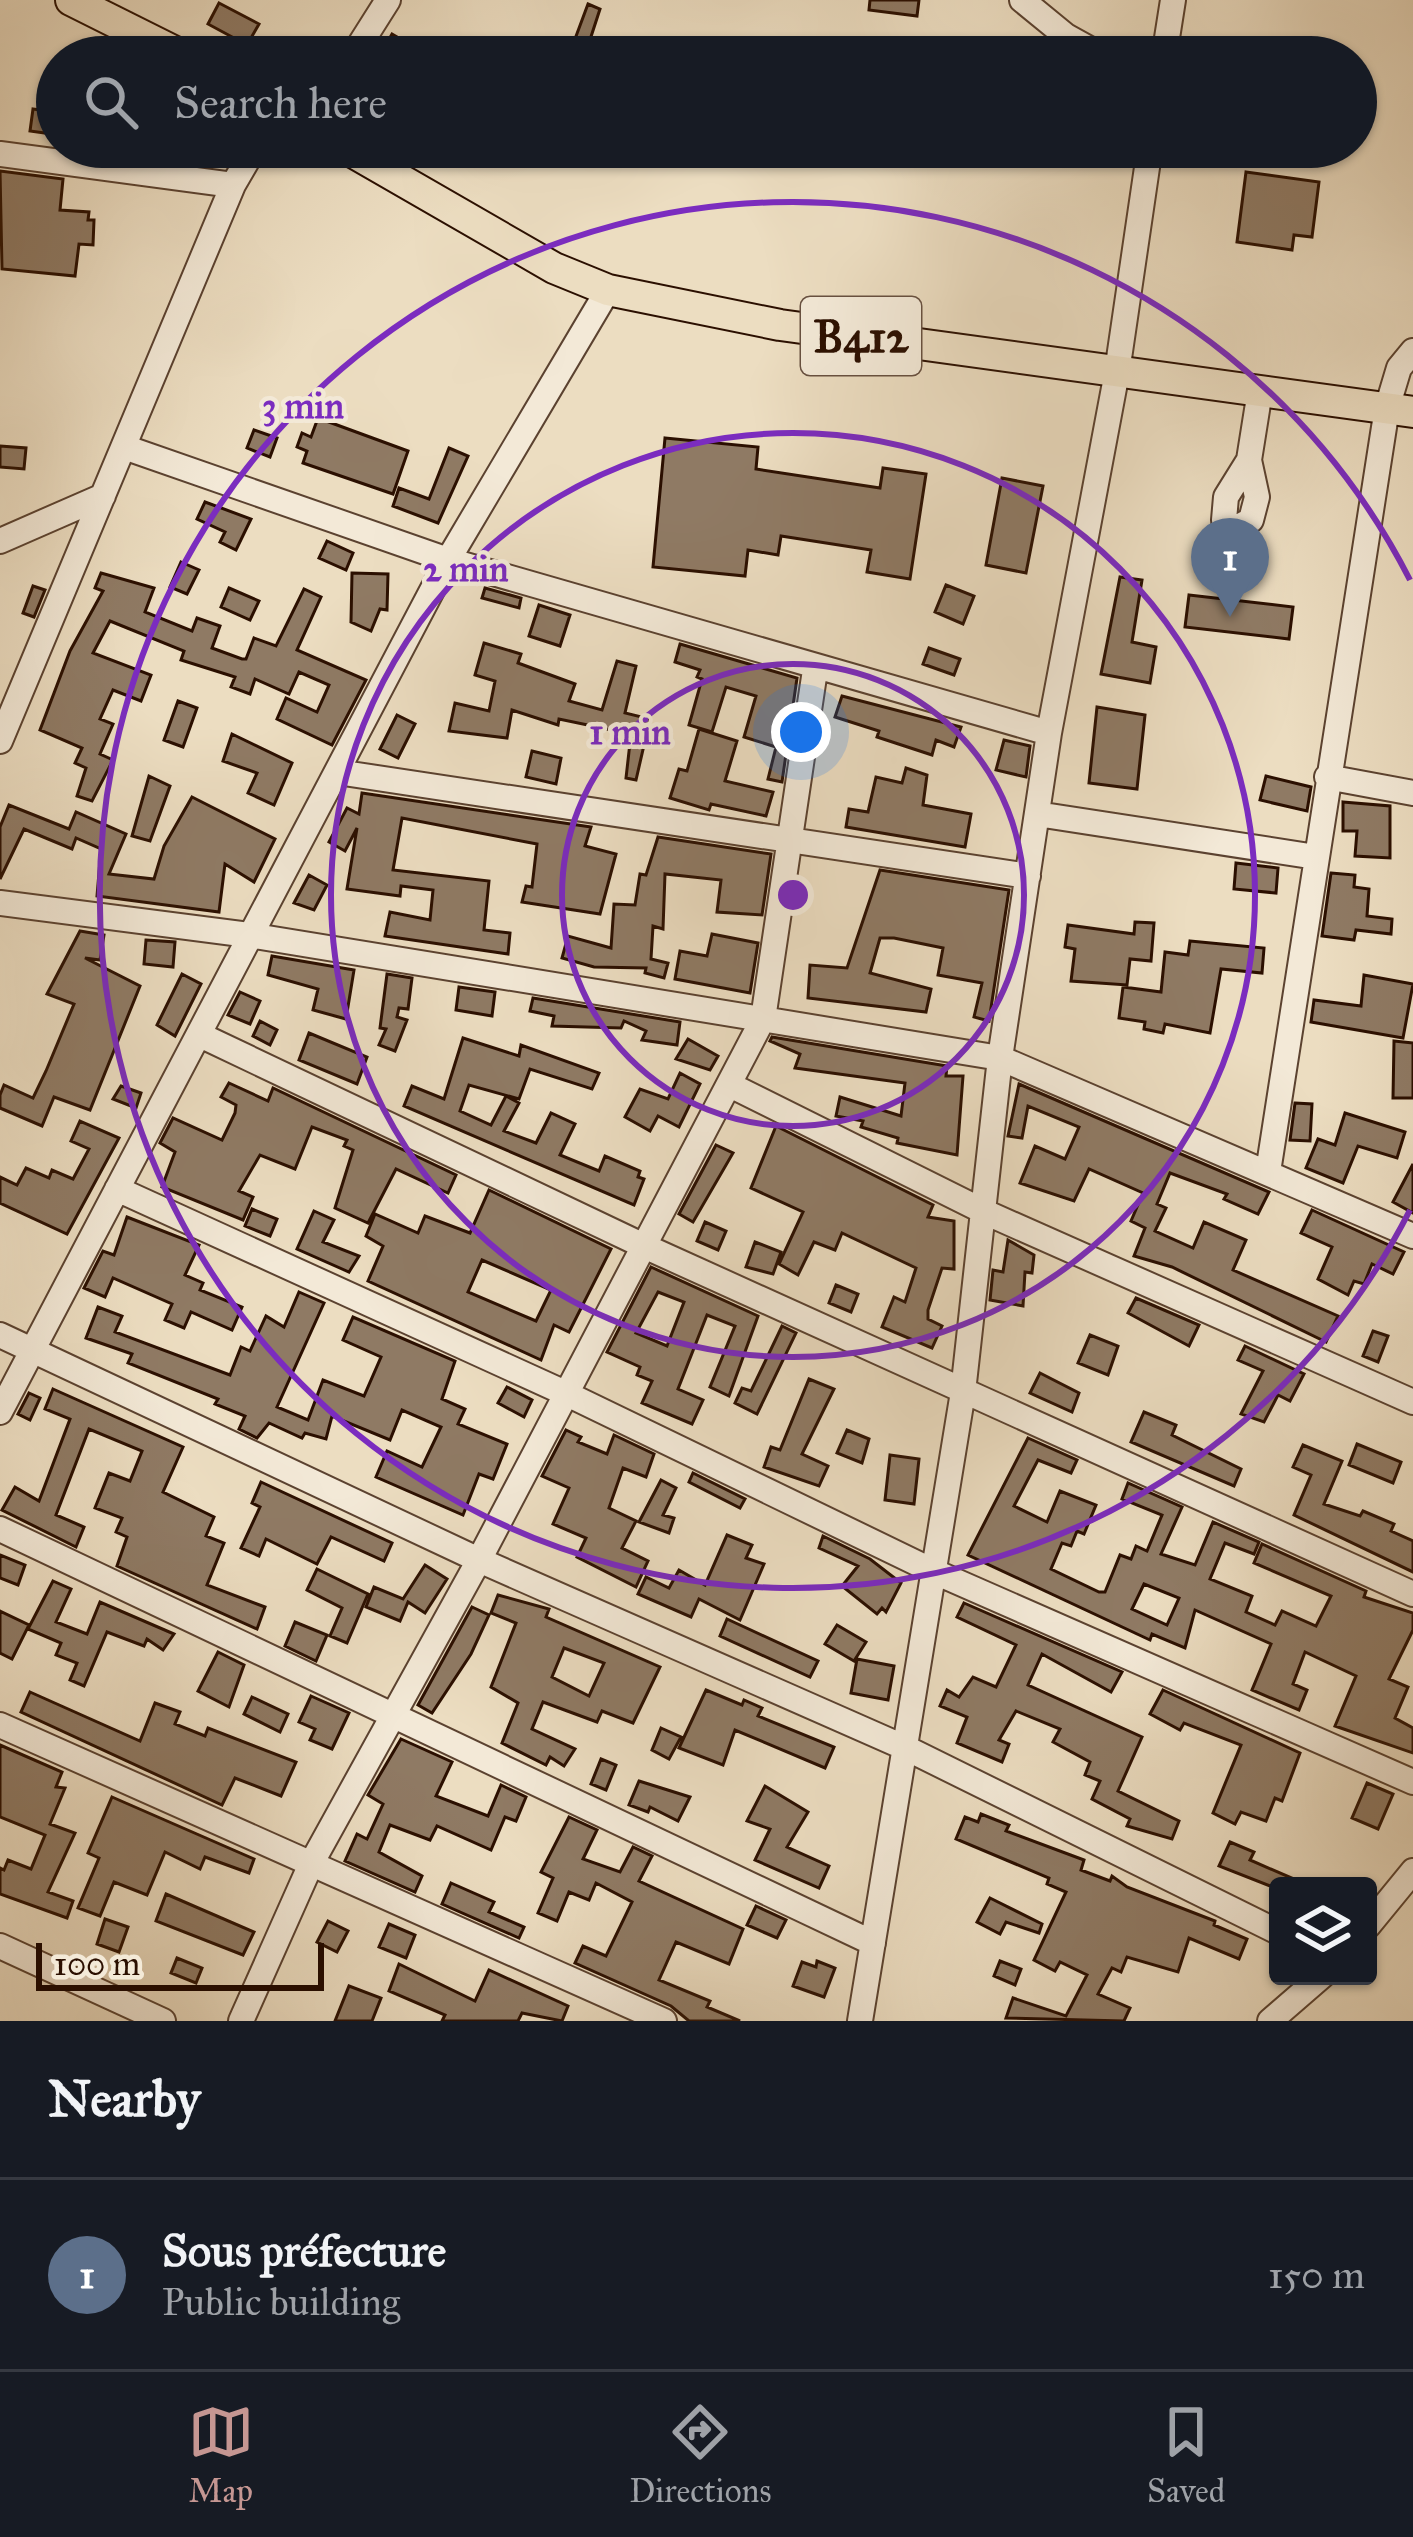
<!DOCTYPE html>
<meta charset="utf-8">
<style>
:root{--surface:#171b24;--page:#20242c;--text:#f1f3f6;--muted:#9ea1a6;--line:#363941;--accent:#c59692}
body{margin:0;font-family:"IM FELL Great Primer",serif;background:var(--page);color:var(--text)}
.controls{position:absolute;right:36px;bottom:36px;display:grid;overflow:hidden;border-radius:12px;box-shadow:0 3px 9px #0004}
.controls button{width:108px;height:108px;display:grid;place-items:center;padding:0;border:0;border-bottom:3px solid var(--line);background:var(--surface);color:var(--text);font:60px sans-serif}
.scale{position:absolute;left:36px;bottom:30px;width:288px;box-sizing:border-box;padding-left:12px;border:6px solid #2b0f00;border-top:0;font-size:33px;line-height:42px;white-space:nowrap;color:#2b0f00;-webkit-text-stroke:9px #f3e9d7;paint-order:stroke}
.you{position:absolute;left:801px;top:732px;width:42px;height:42px;margin:-30px;border:9px solid #fff;border-radius:50%;background:#1a73e8;box-shadow:0 0 0 18px #1a73e833}
.badge{display:grid;place-items:center;width:78px;height:78px;border-radius:50%;background:var(--accent);color:#fff;font-size:39px;font-weight:700}
.pin{position:absolute;translate:-50% -99px;filter:drop-shadow(0 3px 6px #0008)}
.pin::after{content:'';position:absolute;top:63px;width:42px;height:36px;background:inherit;clip-path:polygon(0 0,100% 0,50% 100%)}
.list{margin:0;padding:0;list-style:none}
h2{display:flex;justify-content:space-between;align-items:center;height:156px;margin:0;padding:0 48px;font-size:51px}
h2 small{font-size:39px;font-weight:400;color:var(--muted)}
.list li{display:grid;grid-template-columns:78px 1fr auto;gap:36px;align-items:center;box-sizing:border-box;height:192px;padding:0 48px;border-top:3px solid var(--line)}
.list b{display:block;font-size:45px;white-space:nowrap}
.list p{margin:0;font-size:39px;white-space:nowrap;color:var(--muted)}
.list em{font-size:39px;font-style:normal;color:var(--muted)}
.icon{flex:none;width:66px;height:66px;fill:none;stroke:currentColor;stroke-width:2;stroke-linecap:round;stroke-linejoin:round}
.map{position:relative;flex:none;width:1413px;height:2021px;overflow:hidden}
.search{position:absolute;background:var(--surface);box-shadow:0 3px 9px #0004;left:36px;right:36px;top:36px;height:132px;display:flex;align-items:center;gap:30px;box-sizing:border-box;padding:0 42px;border-radius:66px;color:var(--muted);font-size:45px}
.sheet{height:348px;background:var(--surface)}
nav{display:flex;justify-content:space-around;align-items:center;box-sizing:border-box;height:168px;border-top:3px solid var(--line);background:var(--surface);font-size:33px;color:var(--muted)}
nav a{display:grid;justify-items:center;gap:6px}
nav .on{color:var(--accent)}
.map>svg:first-child{display:block}
</style>
<div class="map">
<svg width="1413" height="2021" viewBox="0 0 1413 2021">
<rect width="100%" height="100%" fill="#ecddc1"/>
<filter id="stains"><feTurbulence type="fractalNoise" baseFrequency=".00167" numOctaves="4"/><feColorMatrix values="0 0 0 0 .2 0 0 0 0 .09 0 0 0 0 .02 0 0 0 .5 -.17"/></filter>
<radialGradient id="worn" r=".72"><stop offset=".6" stop-color="#630" stop-opacity="0"/><stop offset="1" stop-color="#630" stop-opacity=".3"/></radialGradient>
<path fill="#8f7a64" stroke="#2b0f00" stroke-width="3" fill-rule="evenodd" d="M870,0h49l-2,16 -48,-6z
M219,3l40,21 -12,21 -39,-21z
M588,4l12,5 -14,43 -14,-5z
M392,34l39,23h-52z
M33,109l22,3 -3,22 -22,-3z
M0,171l63,8 -3,31 29,2 -1,8h6l-1,25 -14,-1 -4,32 -73,-7z
M1246,172l73,10 -7,55 -18,-2 -2,15 -55,-8z
M318,418l90,33 -15,43 -90,-31 4,-12 -10,-4 5,-14 9,4z
M254,430l23,8 -7,19 -23,-9z
M665,438l93,9 -2,22 124,19 3,-20 43,6 -16,105 -43,-7 4,-22 -90,-14 -3,19 -30,-5 -3,26 -92,-9z
M0,446l26,2 -2,21 -24,-2z
M449,448l19,8 -30,67 -45,-17 6,-18 30,11z
M1002,478l41,8 -17,87 -40,-8z
M205,502l46,17 -15,31 -16,-8 5,-10 -28,-13z
M327,541l26,12 -7,17 -27,-12z
M181,562l18,8 -12,24 -17,-7z
M101,573l53,15 -9,24 47,19 5,-13 23,8 -8,22 30,11h4l8,-21 22,8 28,-57 17,8 -24,53 69,30 -34,65 -55,-26 9,-21 31,14 12,-27 -30,-13 -10,22 -34,-15 -5,15 -19,-7 4,-10 -54,-17 3,-9 -74,-30 -17,32 58,22 -10,26 -28,-11 -13,29 13,5 -13,30 13,6 -21,41 -15,-5 9,-28 -11,-5 7,-15 -42,-18 30,-79 33,-60 -8,-3z
M352,573l36,1 -1,36 -7,-1 -9,22 -20,-9z
M1120,577l22,3 -10,62 24,5 -6,36 -49,-9z
M946,585l28,11 -11,28 -28,-12z
M33,586l12,4 -11,27 -11,-4z
M229,588l30,13 -9,19 -29,-13z
M485,588l36,10 -2,10 -37,-10z
M1189,595l104,12 -4,32 -104,-12z
M539,605l31,10 -10,31 -31,-10z
M484,643l37,11 -3,9 57,21 -6,17 33,9 15,-49 19,5 -11,47 25,6 -14,61 -10,-2 5,-44 -72,-15 -1,6 -46,-15 -5,28 -58,-7 6,-28 34,8 6,-30 -20,-6z
M680,644l117,34 -15,104 -14,-3 8,-32 -32,-10 12,-41 -30,-9 -14,45 -23,-7 13,-46 -5,-2 3,-7 -25,-8z
M929,648l31,11 -6,16 -31,-11z
M842,696l119,31 -7,20 -18,-7 -4,15 -55,-18 2,-6 -44,-14z
M178,701l19,7 -14,39 -19,-7z
M1097,707l48,8 -8,74 -48,-6z
M397,715l18,9 -17,34 -18,-9z
M699,729l38,12 -12,40 48,11 -7,24 -55,-12 -2,6 -39,-12 9,-29 8,2z
M232,734l60,29 -18,42 -26,-12 9,-20 -34,-12z
M1004,740l26,6 -4,31 -30,-7z
M532,751l29,7 -5,26 -30,-7z
M906,768l21,7 -4,30 48,9 -6,33 -119,-20 3,-18 19,3 8,-35 26,6z
M149,776l21,10 -20,55 -18,-5z
M1266,776l45,11 -4,24 -47,-11z
M362,793l229,34 -6,19 31,8 -16,60 -78,-12 4,-16 6,1 5,-43 -135,-26 -9,52 96,11 -5,49 26,3 -2,21 -123,-18 5,-24 40,8 3,-30 -32,-4 -1,10 -53,-7 10,-61 -12,23 -16,-9 18,-34 12,6z
M192,797l83,42 -21,43 -29,-18 -6,48 -122,-16 4,-47 -25,-11 -4,11 -48,-20 -24,50v-52l9,-22 60,24 7,-17 50,22 -17,40 45,5 10,-33z
M1343,802l47,4v52l-35,-2 2,-25h-14z
M658,837l113,17 -9,61 -45,-3 4,-32 -56,-6 -2,55 -10,-3 -2,33 17,4 -4,15 -19,-5 1,-5 -52,-1 -32,-9 6,-22 43,12 3,-44 21,1 5,-31 6,1z
M1236,863l42,5 -2,25 -42,-4z
M880,870l129,20 -20,131 -15,-4 8,-34 -44,-8 5,-27 -49,-10h-14l-10,35 61,16 -5,23 -118,-14 2,-33 37,3z
M1331,873l24,2 -1,12 15,2 -2,27 25,3 -1,15 -35,-4 -2,10 -32,-4z
M309,875l18,10 -13,25 -20,-7z
M1135,922l19,1 -3,38 -21,-2 -3,26 -56,-4 4,-32 -10,-2 3,-22 66,9z
M80,931l24,4 -4,25 -15,-2 55,28 -50,124 -36,-13 -12,29 -42,-18v-13l4,-10 29,13 13,-27 28,-67 -27,-10z
M712,934l46,9 -8,50 -75,-14 5,-28 27,5z
M146,940l29,2 -2,25 -29,-3z
M1190,941l74,7 -2,25 -41,-4 -11,64 -45,-9 -2,9 -19,-4 1,-7 -26,-4 4,-31 38,5 4,-40 23,3z
M272,956l82,14 -8,49 -33,-9 5,-21 -50,-14z
M182,974l19,10 -26,52 -18,-11z
M387,974l25,4 -4,31 -9,-1 -2,9 10,3 -12,31 -16,-6 7,-16 -6,-1z
M1364,975l49,9 -10,54 -92,-16 3,-22 47,6z
M459,987l36,5 -3,24 -36,-6z
M240,992l20,9 -10,23 -22,-9z
M533,998l147,24 -3,23 -35,-5 4,-9 -22,-10 -3,7 -69,-2 2,-10 -24,-5z
M260,1021l17,9 -7,15 -17,-9z
M309,1033l58,24 -10,27 -58,-24z
M772,1037l175,29 -1,10h17l-6,79 -60,-12 1,-5 -37,-11 2,-6 -27,-5 4,-19 61,19 4,-33 -110,-15 5,-14 -30,-13z
M463,1038l56,18 2,-11 78,28 -7,16 -62,-20 -11,30 -50,-14 -9,26 31,14 15,-29 13,7 -15,28 32,12 15,-30 24,11 -15,31 39,16 6,-15 35,15 -2,6 6,2 -10,26 -230,-99 8,-20 32,13z
M688,1039l30,17 -8,14 -34,-11z
M1394,1041l19,2v55h-20z
M680,1073l20,11 -21,43 -21,-11 -8,15 -25,-14 15,-28 28,10z
M229,1083l39,18 5,-13 183,87 -8,18 -52,-24 -28,54 -33,-15 18,-58 -9,-4 3,-6 -35,-13 -17,42 -35,-14 -21,36 14,6 -10,23 -81,-33 13,-35 -15,-9 13,-25 49,22 13,-27 1,-8 -15,-8z
M1019,1084l250,108 -11,22 -34,-15 3,-5 -57,-21 -13,31 9,4 -11,23 38,17 11,-26 42,18 -13,30 105,46 -12,26 -154,-75 -38,-11 11,-28 -14,-7 12,-28 -54,-24 -15,32 -54,-18 15,-37 30,13 14,-32 -51,-21 -6,32 -14,-2z
M121,1086l20,7 -5,15 -23,-9z
M1295,1103l17,1 -2,37 -20,-1z
M1345,1113l60,19 -8,26 -39,-12 -15,37 -37,-15 12,-29 17,6z
M80,1121l39,17 -52,96 -67,-31v-26l17,8 9,-17 23,10 3,-8 21,9 16,-30 -18,-8z
M776,1126l157,79 -5,12 26,4v48l-12,-1 -14,42v9l14,7 -10,22 -50,-21 12,-30 11,5 11,-34 -74,-35 -7,17 -21,-8 -16,33 -19,-11 24,-52 -52,-24z
M716,1145l17,8 -40,69 -14,-8z
M1413,1164v49l-20,-11z
M489,1190l122,59 -42,83 -15,-7 -13,35 -173,-79 15,-35 -17,-10 9,-22 43,19 7,-17 45,17zM482,1260l69,30 -15,31 -68,-29z
M252,1209l25,10 -7,17 -25,-10z
M1312,1210l92,42 -11,22 -21,-10 -8,20 -10,-3 -6,14 -30,-16 14,-32 -31,-14z
M314,1211l20,9 -11,22 36,14 -10,16 -52,-23z
M127,1217l72,28 -14,30 18,8 -3,7 42,17 -10,23 -41,-18 -7,16 -19,-8 7,-16 -59,-26 -8,19 -21,-9 19,-37 11,4z
M705,1222l21,9 -8,19 -21,-9z
M1008,1240l26,15 -2,18 -7,-1 -2,34 -33,-6 3,-30 10,2z
M755,1242l26,10 -8,22 -27,-7z
M651,1267l107,49 -29,80 -19,-9 25,-61 -28,-11 -29,74 25,11 -11,24 -50,-21 10,-22 -15,-6 3,-8 -33,-15zM658,1292l26,10 -17,44 -31,-13z
M836,1285l22,9 -7,18 -22,-9z
M299,1292l25,11 -47,104 31,13 15,-40 41,16 17,-39 -38,-17 10,-23 102,44 -13,38 23,10 -7,15 49,20 -14,35 -14,-5 -16,41 -87,-38 11,-26 35,16 19,-40 -39,-17 -12,30 -58,-24 -6,23 -21,-6 -3,5 -33,-15 -12,15 -18,-9 6,-13 -30,-12 3,-5 -90,-36 4,-9 -46,-16 12,-31 24,9 -7,16 115,43 11,-28 9,4 16,-35 18,11z
M1136,1298l63,27 -10,21 -61,-33z
M782,1326l14,7 -39,81 -22,-11 7,-15 9,3z
M1373,1331l15,5 -10,26 -15,-6z
M1090,1335l28,11 -10,29 -30,-12z
M1245,1346l59,28 -14,27 -12,-6 -14,27 -23,-8 22,-43 -25,-11z
M1040,1373l39,20 -7,19 -42,-19z
M809,1379l25,10 -32,65 26,12 -9,20 -55,-19 7,-20 9,3z
M507,1387l25,13 -8,17 -26,-14z
M53,1389l130,58 -20,45 51,25 -8,19 18,7 -17,42 58,22 -8,22 -140,-63 10,-29 -11,-5 6,-14 -27,-10 14,-35 21,8 12,-30 -53,-22 -33,86 28,12 -8,20 -74,-37 13,-23 24,14 31,-82 -25,-10z
M29,1393l11,5 -10,22 -12,-6z
M1144,1412l32,13 -4,10 69,34 -7,17 -103,-44z
M566,1430l15,7 -3,5 29,12 7,-19 40,19 -8,23 -23,-9 -14,40 27,13 -14,27 26,13 -12,26 -59,-30 9,-19 -33,-14 16,-36 -27,-12z
M847,1430l22,9 -7,24 -25,-10z
M1028,1438l49,22 -6,13 -33,-13 -24,46 33,16 13,-31 36,14 -12,29 -7,-3 -6,15 -9,-3 -11,26 48,23h6l15,-37 11,4 5,-13 11,5 15,-36 -40,-16 6,-16 54,24 -21,47 34,11 18,-43 46,20 -5,12 -29,-11 -15,36 42,17 -6,16 29,13 7,-14 34,15 15,-30 -77,-33 8,-19 104,47 -2,6 49,16v17l-24,49 19,8 -13,31 18,10v25l-78,-27 21,-50 -51,-24 -12,32 14,6 -8,20 -47,-20 19,-46 -76,-34 -10,38 -33,-14 -2,6 -182,-85zM1144,1584l35,14 -12,27 -35,-16z
M1357,1444l44,18 -8,21 -44,-18z
M1303,1445l39,16 -18,43 36,12 3,-5 31,13 -3,7 22,10v31l-119,-57 17,-40 -18,-8z
M890,1455l29,4 -5,45 -29,-4z
M693,1473l52,26 -5,9 -51,-26z
M661,1480l15,8 -13,27 11,3 -5,15 -30,-11z
M261,1482l131,61 -8,18 -53,-24 -14,27 -51,-25 -7,17 -18,-8 19,-41 -8,-4z
M727,1535l25,10 -6,13 18,6 -24,56 -41,-21 -8,18 -53,-23 8,-17 23,11 10,-18 26,15z
M823,1536l47,23 31,24 -15,29 -4,-4 -5,6 -35,-28 16,-20 -39,-18z
M0,1555l25,10 -7,20 -18,-7z
M425,1565l22,14 -22,34 -17,-11 -8,19 -34,-14 8,-20 29,12z
M317,1569l51,25 -21,49 -17,-7 12,-28 -35,-18z
M53,1581l18,8 -15,33 31,12 13,-32 74,32 -11,16 -16,-11 -3,7 -37,-14 -23,54 -14,-6 7,-17 -21,-8 5,-12 -33,-14z
M498,1595l51,14 -3,8 114,50 -27,56 -31,-12 -5,11 -54,-20 -11,27 43,20 -11,17 -14,-9 -4,8 -44,-22 16,-40 -27,-16 25,-64 -25,-10zM564,1648l40,15 -15,33 -37,-19z
M964,1603l158,69 -11,20 -69,-38 -14,31 114,52 -24,54 61,30 -7,18 -45,-13 3,-7 -38,-20 8,-18 -15,-6 5,-13 -37,-20 7,-13 -44,-18 -17,29 10,4 -7,18 -45,-19 10,-26 -27,-11 7,-16 12,7 14,-20 23,10 20,-42 -59,-28z
M472,1607l17,8 -18,39 -39,59 -14,-8z
M0,1611l29,14 -17,34 -12,-6z
M727,1619l91,42 -8,16 -90,-41z
M295,1622l32,13 -11,26 -31,-15z
M837,1625l29,17 -12,19 -29,-17z
M218,1652l26,13 -15,42 -31,-16z
M857,1659l37,7 -6,34 -37,-7z
M706,1690l36,15 2,-5 18,8 -4,8 76,31 -9,21 -90,-38 -12,35 -44,-17z
M1163,1690l137,63 -18,48 -7,-3 -9,23 -25,-9 -6,12 -22,-11 28,-68 -57,-22 -4,7 -30,-16z
M30,1692l110,49 15,-38 25,9 -5,12 30,12 3,-8 88,34 -15,34 -46,-18 -13,27 -201,-93z
M311,1696l38,17 -17,36 -22,-9 5,-11 -16,-7z
M252,1697l36,17 -8,18 -36,-18z
M661,1728l20,9 -12,22 -17,-9z
M401,1739l51,23 -16,34 52,20 13,-31 25,12 -10,24 -11,-4 -14,33 -54,-24 -7,14 -40,-15 -11,27 43,24 -7,16 -70,-31 12,-27 10,5 16,-35 -15,-9z
M0,1745l62,27 -6,15 9,1 -15,36 25,9 -27,59 25,9 -6,17 -67,-24v-26l4,2 4,-10 23,9 14,-34 -45,-18z
M601,1759l15,6 -10,25 -15,-6z
M639,1781l51,16 -12,24 -28,-14 -2,5 -19,-7z
M1367,1783l26,11 -15,35 -26,-11z
M765,1786l43,26 -21,35 42,19 -10,22 -64,-28 15,-31 -23,-8z
M112,1797l142,62 -5,14 -44,-16 -5,12 -35,-17 -18,43 -33,-13 -14,34 -22,-8 21,-50 -11,-5z
M981,1814l28,11 -3,6 78,29 -3,10 29,11 2,-5 15,11 88,34 -1,4 33,14 -8,20 -50,-21 -11,34 -51,-15 -6,15 -9,-4 -14,26 32,14 -6,13 -118,-3 7,-20 53,18 21,-41 -27,-13 -5,9 -21,-11 32,-68 -19,-8 2,-6 -93,-39 9,-22 13,5z
M569,1817l28,13 -14,29 37,13 13,-25 19,9 -13,25 104,48 -14,35 -53,-22 -17,38 51,21 -3,6 33,14h-51l-18,-15 -96,-43 8,-17 23,10 26,-54 -36,-19 -7,17 -20,-8 -12,29 -19,-8 15,-35 -12,-6z
M1230,1842l24,10 -4,8 60,26h-40l-51,-20z
M451,1883l43,19 -5,10 35,15 -5,11 -77,-34z
M166,1894l88,38 -11,23 -87,-34z
M990,1898l52,26 -3,9 -33,-11 -6,12 -23,-12z
M756,1906l30,14 -9,18 -30,-13z
M105,1919l23,8 -9,25 -22,-8z
M328,1921l20,10 -11,21 -20,-10z
M389,1924l26,11 -9,23 -27,-11z
M177,1958l25,10 -6,15 -25,-10z
M817,1961l18,7 -11,29 -31,-11 9,-24 14,5z
M1000,1961l21,8 -6,16 -21,-9z
M399,1964l76,37 14,-31 79,36 -6,15 -40,-8 -4,8h-76l3,-6 -56,-24z
M349,1986l32,12 -9,23h-37z"/>
<g fill="none" stroke-linecap="round" stroke-linejoin="round">
<defs>
<path id="minor" d="M1022,0l44,36 38,21
M352,57l36,-57
M1164,57l9,-57
M0,154l233,31
M124,447l324,113 601,173
M1249,460l-23,37 -2,23 12,8 15,-8 6,-23 -8,-37 11,-69
M0,541l103,-45
M0,741l233,-556 22,-38
M337,772l691,104
M1327,777l86,16
M1037,814l279,43
M0,903l249,32 751,123 413,178
M200,1035l444,211 769,348
M730,1085l257,128 426,189
M1268,1172l119,-764 12,-40 14,-17
M117,1189l448,204 370,179 478,210
M0,1335l479,225 429,189 370,183
M0,1412l448,-852 160,-270
M0,1529l873,414
M0,1725l664,296
M1368,1926l45,-55
M0,1946l163,75
M241,2021l70,-157 168,-304 284,-541 52,-349
M860,2021l103,-629 37,-334 49,-325 68,-361 33,-225
M1270,2021l52,-45"/>
<path id="major" d="M71,0l114,57
M344,147l210,121 54,22 172,35 633,87"/>
</defs>
<use href="#minor" stroke="#5b4230" stroke-width="28"/>
<use href="#major" stroke="#2b0f00" stroke-width="34"/>
<use href="#minor" stroke="#f3e9d7" stroke-width="24"/>
<use href="#major" stroke="#ecddc1" stroke-width="30"/>
</g>
<g fill="none" stroke="#7b2cbf" stroke-width="6">
<circle cx="793" cy="895" r="231"/>
<circle cx="793" cy="895" r="462"/>
<path d="M1410 1210A693 693 0 1 1 1410 580"/>
</g>
<g text-anchor="middle" dominant-baseline="central" stroke-width="9" stroke-linejoin="round" paint-order="stroke">
<rect fill="#f3e9d7" stroke="#675040" stroke-width="3" x="801" y="297" width="120" height="78" rx="9"/>
<g font-size="45" font-weight="bold" fill="#2b0f00">
<text x="861" y="336">B412</text>
</g>
</g>
<circle cx="793" cy="895" r="18" fill="#7b2cbf" stroke="#f3e9d7" stroke-width="6"/>
<g font-size="36" text-anchor="middle" font-weight="bold" fill="#7b2cbf" stroke="#f3e9d7" stroke-width="9" stroke-linejoin="round" paint-order="stroke">
<text x="303" y="418">3 min</text>
<text x="466" y="581">2 min</text>
<text x="630" y="744">1 min</text>
</g>
<rect width="100%" height="100%" filter="url(#stains)"/>
<rect width="100%" height="100%" fill="url(#worn)"/>
</svg>
<div class="controls">
<button><svg class="icon" aria-label="layers" viewBox="0 0 24 24"><path d="M12 4l9 5-9 5-9-5zM3 14l9 5 9-5"/></svg></button>
</div>
<div class="scale">100 m</div>
<div class="you"></div>
<div class="pin badge" style="left:1230px;top:617px;background:#5c6f8a">1</div>
<div class="search"><svg class="icon" aria-label="search" viewBox="0 0 24 24"><circle cx="10" cy="10" r="6"/><path d="M15 15l6 6"/></svg>Search here</div>
</div>
<section class="sheet">
<h2>Nearby<small></small></h2>
<ul class="list">
<li><span class="badge" style="background:#5c6f8a">1</span><div><b>Sous préfecture</b><p>Public building</p></div><em>150 m</em></li>
</ul>
</section>
<nav>
<a class="on"><svg class="icon" aria-label="map" viewBox="0 0 24 24"><path d="M3 6l6-2 6 2 6-2v14l-6 2-6-2-6 2zM9 4v14M15 6v14"/></svg>Map</a>
<a><svg class="icon" aria-label="directions" viewBox="0 0 24 24"><path d="M12 3l9 9-9 9-9-9zM9 14v-3h6M13 9l2 2-2 2"/></svg>Directions</a>
<a><svg class="icon" aria-label="saved" viewBox="0 0 24 24"><path d="M7 4h10v16l-5-4-5 4z"/></svg>Saved</a>
</nav>
